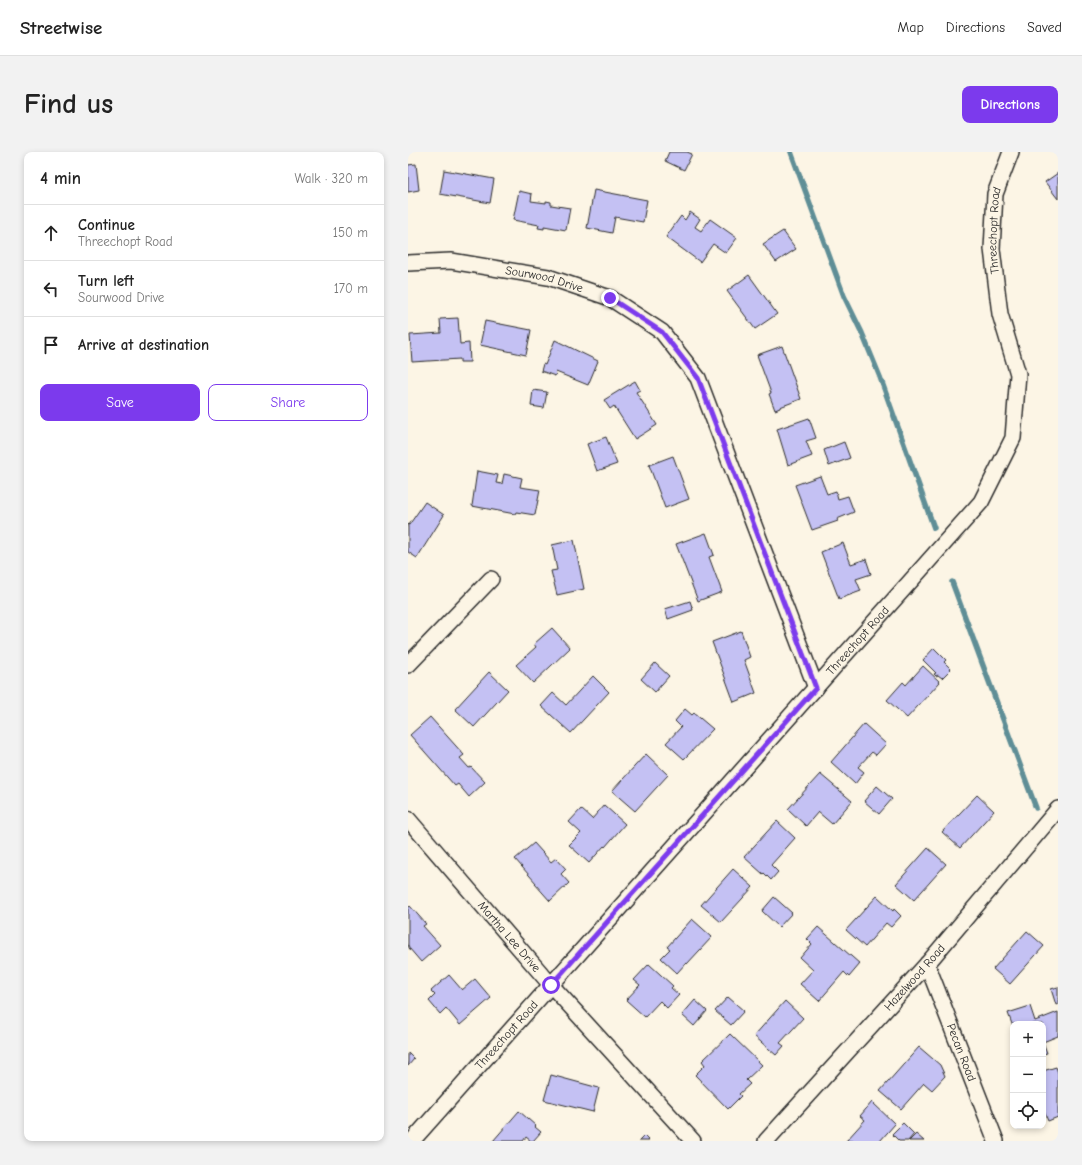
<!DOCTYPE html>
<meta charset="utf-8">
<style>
:root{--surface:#fff;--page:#f2f2f2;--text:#222;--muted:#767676;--line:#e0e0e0;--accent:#7c3aed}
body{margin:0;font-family:"Comic Neue",sans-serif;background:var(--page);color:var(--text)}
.controls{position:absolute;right:12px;bottom:12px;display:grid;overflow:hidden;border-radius:8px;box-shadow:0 2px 6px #0003}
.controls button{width:36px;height:36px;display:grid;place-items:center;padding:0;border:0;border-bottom:1px solid var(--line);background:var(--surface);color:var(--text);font:20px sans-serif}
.stop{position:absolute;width:12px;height:12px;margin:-9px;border:3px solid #7c3aed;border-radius:50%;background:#fff}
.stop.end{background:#7c3aed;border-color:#fff;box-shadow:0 1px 4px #0008}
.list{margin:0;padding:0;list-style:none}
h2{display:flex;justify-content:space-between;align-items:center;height:52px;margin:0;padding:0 16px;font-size:17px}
h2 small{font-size:13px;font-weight:400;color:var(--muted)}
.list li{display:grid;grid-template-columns:26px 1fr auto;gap:12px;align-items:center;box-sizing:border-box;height:56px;padding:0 16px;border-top:1px solid var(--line)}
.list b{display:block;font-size:15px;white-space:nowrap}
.list p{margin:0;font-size:13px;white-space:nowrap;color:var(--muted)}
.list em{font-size:13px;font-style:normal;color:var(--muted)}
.actions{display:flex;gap:8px;padding:12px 16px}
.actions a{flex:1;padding:9px 0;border:1px solid var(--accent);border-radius:8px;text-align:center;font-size:14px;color:var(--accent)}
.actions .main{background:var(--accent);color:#fff}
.icon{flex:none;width:22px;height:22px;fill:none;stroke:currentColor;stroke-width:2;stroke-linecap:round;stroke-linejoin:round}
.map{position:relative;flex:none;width:650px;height:989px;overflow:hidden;border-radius:8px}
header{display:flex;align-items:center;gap:24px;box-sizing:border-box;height:56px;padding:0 20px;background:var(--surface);border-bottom:1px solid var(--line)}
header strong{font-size:19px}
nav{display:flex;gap:22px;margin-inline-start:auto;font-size:14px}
.intro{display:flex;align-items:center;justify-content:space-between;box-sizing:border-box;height:96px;padding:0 24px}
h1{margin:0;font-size:28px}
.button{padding:10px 18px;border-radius:8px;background:var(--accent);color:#fff;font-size:14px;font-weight:700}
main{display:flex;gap:24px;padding:0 24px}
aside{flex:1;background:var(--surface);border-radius:8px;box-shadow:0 2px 6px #0003}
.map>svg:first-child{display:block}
</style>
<header>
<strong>Streetwise</strong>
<nav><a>Map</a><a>Directions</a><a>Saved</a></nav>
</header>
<div class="intro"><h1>Find us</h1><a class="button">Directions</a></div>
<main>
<aside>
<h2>4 min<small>Walk · 320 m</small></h2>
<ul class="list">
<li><svg class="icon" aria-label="ahead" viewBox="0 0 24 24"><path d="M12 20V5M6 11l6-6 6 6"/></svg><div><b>Continue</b><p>Threechopt Road</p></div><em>150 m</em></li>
<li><svg class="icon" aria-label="left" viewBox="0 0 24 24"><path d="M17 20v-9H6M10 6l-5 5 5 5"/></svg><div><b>Turn left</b><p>Sourwood Drive</p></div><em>170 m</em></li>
<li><svg class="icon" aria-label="arrive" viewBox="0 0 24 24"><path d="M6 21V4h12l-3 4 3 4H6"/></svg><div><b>Arrive at destination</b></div></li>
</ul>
<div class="actions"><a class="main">Save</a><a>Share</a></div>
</aside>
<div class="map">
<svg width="650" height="989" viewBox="0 0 650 989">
<rect width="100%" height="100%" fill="#fcf5e5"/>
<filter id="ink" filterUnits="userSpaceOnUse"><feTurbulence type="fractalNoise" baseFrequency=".025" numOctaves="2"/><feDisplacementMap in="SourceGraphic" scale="8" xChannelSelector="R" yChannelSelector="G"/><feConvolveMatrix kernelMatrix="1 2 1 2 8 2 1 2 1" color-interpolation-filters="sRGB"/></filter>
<g filter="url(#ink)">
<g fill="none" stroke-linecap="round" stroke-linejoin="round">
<path stroke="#5f8e96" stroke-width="5.5" d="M383,0l53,144 18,37 18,44 54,151
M544,430l84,226"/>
</g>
<path fill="#c4c1f3" stroke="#2b2b2b" d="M261,0h18l5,2 -8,16 -19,-9z
M8,12l3,26 -11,2v-27z
M36,18l50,9 -4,24 -50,-9z
M650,21v26l-13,-17z
M186,38l53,10 -4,22 -28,-5 -3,16 -25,-5z
M111,39l13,3 -1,7 15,2v-2l5,1v3l19,3 -4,22 -22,-4v3l-6,-1 1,-3 -26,-5z
M282,60l10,7 -5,8 6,4 9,-12 27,19 -11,15 -13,-9 -13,18 -34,-25 15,-21 4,4z
M375,79l13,18 -20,13 -13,-18z
M341,123l28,39 -22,15 -28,-38z
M50,166l2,26 9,-1 1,19h-10v-3l-48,3 -2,-27 31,-2 -1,-14z
M77,169l46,9 -5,25 -46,-10z
M147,188l43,21 -10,24 -32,-13 -1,4 -14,-5 2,-7 2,1z
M374,194l19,53 -21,8v1l-5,2 -6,-16 2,-1 -14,-38z
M227,229l5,9 -4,2 21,33 -22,14 -21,-33 -4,3 -6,-9z
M125,238l14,2 -3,16 -13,-2z
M401,266l7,20 -10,3 6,15 -24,9 -11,-36z
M198,285l11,27 -20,7 -10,-27z
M436,290l6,16 -21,8 -5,-16z
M265,304l16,43 -24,9 -16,-43z
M69,319l21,4 -2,8 6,1 2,-10 18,4 -2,9 20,3 -5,25 -19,-3 -1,2 -43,-8z
M412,324l7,18 9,-3 2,8 10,-3 6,16 -17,7 1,2 -26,9 -17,-45z
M17,350l19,13 -27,43 -9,-6v-28l1,1z
M298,381l8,22 -5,2 13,35 -24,9 -22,-57z
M166,388l10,49 -27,6 -6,-24 6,-1 -5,-25z
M435,391l8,21 15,-5 5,15 -15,5 5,12 -22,8 -18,-47z
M282,449l3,9 -25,9 -3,-10z
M144,476l18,20 -37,35 -17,-18 20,-18 -2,-3z
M333,479l9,26 -6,3 12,33 -22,9 -22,-60z
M526,496l12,12 -2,2 7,7 -9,9 -4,-3 -2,1 -2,-2 2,-1 -13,-13z
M247,511l14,13 -14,16 -14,-13z
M515,514l17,16 -33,36 -20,-18 16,-18 3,3z
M81,520l19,18 -34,37 -19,-18z
M185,524l16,16 -38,41 -30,-27 12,-13 13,12z
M277,557l7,6 2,-2 19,16 -29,30 -18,-16 15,-16 -6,-6z
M22,565l34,38 -4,3 9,10 2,-1 14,15 -16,15 -11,-13 -3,2 -45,-51z
M456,572l22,20 -10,11 -4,-3 -14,15 6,5 -9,12 -24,-22z
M238,602l22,21 -33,36 -23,-20z
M412,622l32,27 -20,23 -14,-12 -12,14 -18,-17z
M469,634l15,13 -13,15 -15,-13z
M569,643l17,16 -34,37 -18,-16z
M196,653l21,19 -20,23 -1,-1 -15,17 -20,-18 12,-12 -12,-11 12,-13 11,10z
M369,669l18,17 -24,27 7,7 -7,8 -7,-7 -1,1 -19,-17z
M126,691l17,19 5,-4 10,11 -5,5 8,9 -19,18 -15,-17 1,-1 -21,-24z
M520,696l18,16 -32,36 -18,-16z
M325,717l20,18 -32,35 -20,-17z
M469,744l16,15 1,-2 7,7 -10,11 -5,-4 -21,24 -19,-17z
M366,745l18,16 -13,14 -17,-16z
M2,754l16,18 -3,2 17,19 -19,17 -12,-14v-1l-1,-2v-37z
M284,767l20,18 -25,27 -1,-1 -9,10 -16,-15 9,-9 -3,-2z
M410,775l42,37 -11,13 -5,-5 -25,29 -19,-17 13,-14 -13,-12 12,-14 -5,-5z
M619,779l17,15 -34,38 -17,-15z
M241,812l24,22 -2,2 8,7 -12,13 -7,-7 -15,16 -19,-17 14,-15 -6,-5z
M41,823l13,15 13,-11 16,19 -31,27 -14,-17 -6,6 -11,-13 6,-6 -4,-4z
M650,835v17l-2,1 -5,-16z
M320,845l16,14 -13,14 -16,-14z
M287,848l12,11 -13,15 -12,-11z
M377,849l18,17 -23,25 4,3 -8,9 -22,-19z
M622,854l5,15 23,-9v24l-15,6 4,11 -4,1v-30h-30v3l-5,-14z
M322,882l32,31 -16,15 4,4 -11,10 2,2 -13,13 -33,-34 10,-10 -3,-4z
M511,895l21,18 5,11 -13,14 -8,-7 -23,26 -21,-18z
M0,901l6,6 -6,7z
M648,915l2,6v44l-10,4 -5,-12v-38z
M143,923l48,13 -6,24 -49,-12z
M464,950l23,22 -15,17h-34l19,-21 -5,-4z
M111,959l17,15 -1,1 6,5 -8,9h-2l-5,-4 -3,4h-30z
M495,971l11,11 -6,7h-9l-7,-7z
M508,982l8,7h-15z
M236,984l5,5h-10z"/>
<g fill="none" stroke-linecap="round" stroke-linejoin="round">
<defs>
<g id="minor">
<path id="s1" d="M0,111l43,-2 97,16 62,21 52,34 36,46 118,310"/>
<path d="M0,513l83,-86"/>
<path id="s2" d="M0,667l143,166 142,156"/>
<path id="s3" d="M519,812l69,177"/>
<path id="s4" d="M4,989l569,-639 32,-64 5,-64 -18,-60 -8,-65 3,-55 16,-42"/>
<path id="s5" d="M358,989l161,-177 131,-155"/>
</g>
</defs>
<use href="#minor" stroke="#2b2b2b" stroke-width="18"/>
<use href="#minor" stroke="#fcf5e5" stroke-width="15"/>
</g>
</g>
<g fill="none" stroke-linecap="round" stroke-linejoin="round" filter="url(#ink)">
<path stroke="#7c3aed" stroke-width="5" d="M143,833l265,-297 -118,-310 -36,-46 -52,-34"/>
</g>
<g text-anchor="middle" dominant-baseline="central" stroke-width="3.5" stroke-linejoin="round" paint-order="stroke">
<g font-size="12" fill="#2b2b2b" stroke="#fcf5e5">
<text stroke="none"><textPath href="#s4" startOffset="1138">Threechopt Road</textPath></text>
<text stroke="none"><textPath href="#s1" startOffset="138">Sourwood Drive</textPath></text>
<text stroke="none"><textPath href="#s4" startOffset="670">Threechopt Road</textPath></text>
<text stroke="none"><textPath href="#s2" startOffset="155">Martha Lee Drive</textPath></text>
<text stroke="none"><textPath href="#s5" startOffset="221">Hazelwood Road</textPath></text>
<text stroke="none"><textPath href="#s4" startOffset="142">Threechopt Road</textPath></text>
<text stroke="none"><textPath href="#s3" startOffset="95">Pecan Road</textPath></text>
</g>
</g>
</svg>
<div class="controls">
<button>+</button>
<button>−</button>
<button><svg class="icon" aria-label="locate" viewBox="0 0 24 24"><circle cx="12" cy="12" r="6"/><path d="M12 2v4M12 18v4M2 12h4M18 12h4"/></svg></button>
</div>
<div class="stop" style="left:143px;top:833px"></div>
<div class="stop end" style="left:202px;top:146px"></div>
</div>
</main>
